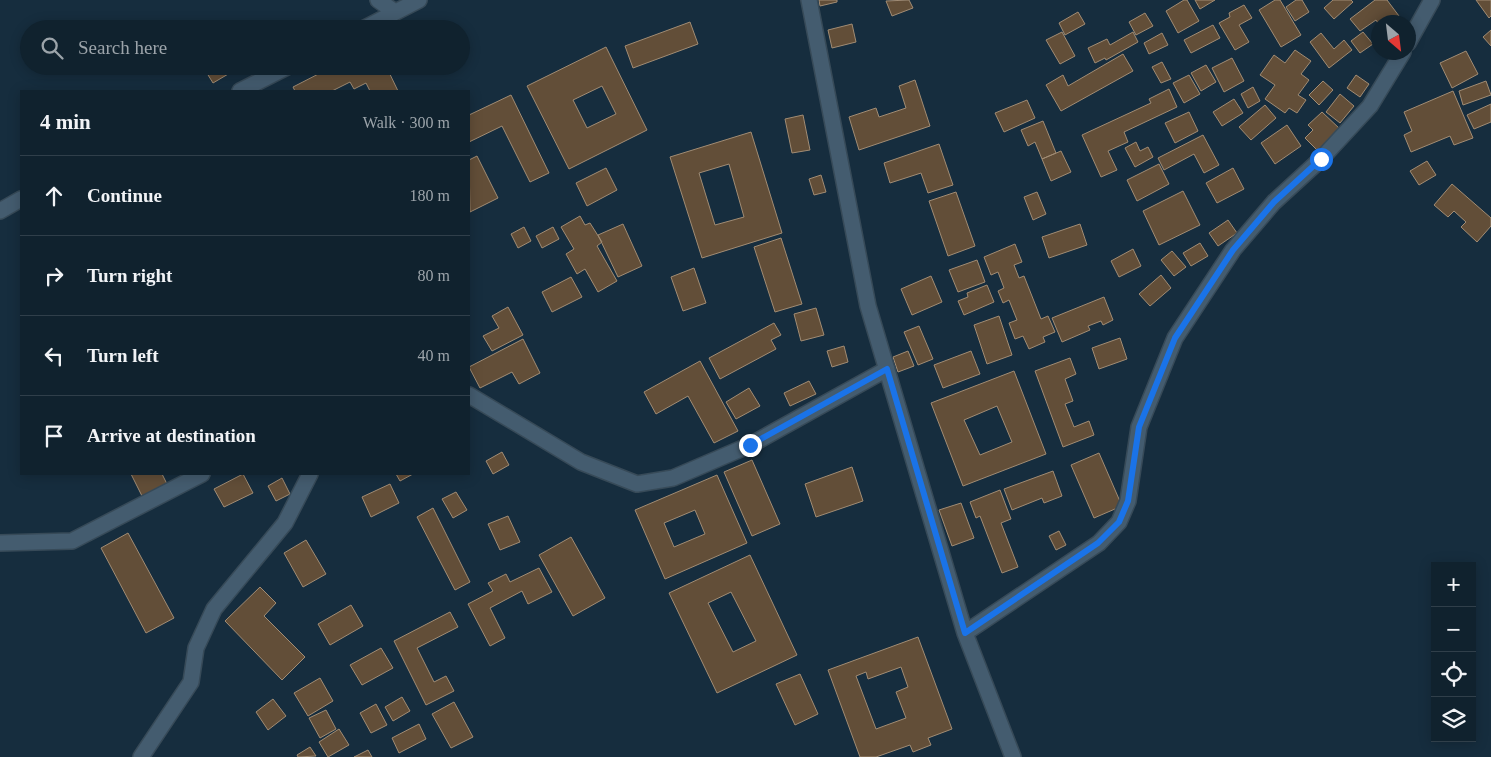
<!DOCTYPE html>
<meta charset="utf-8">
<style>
:root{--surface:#10222e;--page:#1e2f3a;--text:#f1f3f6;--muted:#9ca4aa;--line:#303f4a}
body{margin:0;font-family:"Times New Roman",serif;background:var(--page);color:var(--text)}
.controls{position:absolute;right:15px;bottom:15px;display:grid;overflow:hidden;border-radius:0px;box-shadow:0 2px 12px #0003}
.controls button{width:45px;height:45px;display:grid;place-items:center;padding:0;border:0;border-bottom:1px solid var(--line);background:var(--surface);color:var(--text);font:25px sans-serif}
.compass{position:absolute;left:1371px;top:15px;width:45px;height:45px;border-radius:50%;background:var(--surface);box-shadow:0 2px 12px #0003;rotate:152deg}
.stop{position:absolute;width:15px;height:15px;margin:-11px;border:4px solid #1a73e8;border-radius:50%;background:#fff}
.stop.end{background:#1a73e8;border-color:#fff;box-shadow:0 1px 5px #0008}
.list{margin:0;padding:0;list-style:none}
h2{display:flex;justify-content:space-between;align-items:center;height:65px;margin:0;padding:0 20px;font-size:21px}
h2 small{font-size:16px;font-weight:400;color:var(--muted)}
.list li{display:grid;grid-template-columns:32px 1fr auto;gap:15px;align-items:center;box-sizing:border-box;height:80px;padding:0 20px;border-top:1px solid var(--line)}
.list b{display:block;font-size:19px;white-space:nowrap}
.list em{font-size:16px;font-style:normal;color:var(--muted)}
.icon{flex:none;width:28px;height:28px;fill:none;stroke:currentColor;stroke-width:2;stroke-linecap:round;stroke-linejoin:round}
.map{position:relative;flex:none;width:1491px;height:757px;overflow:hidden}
.search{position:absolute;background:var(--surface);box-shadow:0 2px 12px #0003;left:20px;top:20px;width:450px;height:55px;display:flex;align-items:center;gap:12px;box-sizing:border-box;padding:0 18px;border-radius:28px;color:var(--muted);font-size:19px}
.panel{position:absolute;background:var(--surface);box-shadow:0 2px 12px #0003;left:20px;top:90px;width:450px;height:385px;border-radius:0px}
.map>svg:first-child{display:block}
</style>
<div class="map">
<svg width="1491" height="757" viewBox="0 0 1491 757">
<rect width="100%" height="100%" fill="#162d3e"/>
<path fill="#624e38" stroke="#a18c74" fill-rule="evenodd" d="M819,0h18v2l-17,4z
M909,0l4,8 -21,8 -6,-15z
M1184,0h3l12,21 -21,12 -12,-22z
M1195,0h20l-15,9z
M1275,0h5l21,35 -20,12 -22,-37z
M1296,0h6l7,12 -14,9 -9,-14z
M1333,0h18l2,2 -19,17 -10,-11z
M1375,0h12l12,16 -8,6 -13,1 -2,-3 -16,11 -10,-12z
M1476,0h15v16l-2,2z
M1244,5l8,13 -13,7 10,17 -14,8 -16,-27 11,-6 -1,-4z
M1078,12l7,12 -20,11 -6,-12z
M1145,13l8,13 -17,9 -7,-13z
M690,22l8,22 -65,24 -8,-22z
M852,24l4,18 -24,6 -4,-18z
M1213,25l7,13 -29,15 -7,-13z
M1491,30v16l-8,-9z
M1062,32l13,24 -15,8 -14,-24z
M1133,32l5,10 -32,18 -1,-2 -10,5 -7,-15 19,-9 3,6z
M1363,32l10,12 -13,9 -9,-12z
M1162,33l6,12 -19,9 -5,-11z
M1321,33l13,16 10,-9 8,10 -23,18 -19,-26z
M606,47l41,83 -78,39 -42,-83zM602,86l14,28 -29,14 -14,-28z
M1295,50l16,11 -10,13 8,6 -11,15 8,5 -9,13 -8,-5 -4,5 -20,-14 10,-14 -15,-10 14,-20 11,8z
M1466,51l12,23 -26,14 -12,-25z
M1123,54l10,17 -72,40 -15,-26 17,-10 5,11z
M1232,58l12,23 -20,11 -12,-24z
M1162,62l9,17 -10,4 -9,-16z
M1206,65l10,17 -15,9 -10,-18z
M212,66h20l3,4 -22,13 -8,-13z
M334,66h52l12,25h-28l-4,-8 -12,6 -4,-7 -18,9h-37l-2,-4z
M1189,75l11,19 -16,9 -11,-20z
M1356,75l13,9 -9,13 -13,-9z
M915,80l15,46 -71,24 -10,-33 27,-9 3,9 27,-9 -7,-22z
M1323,81l10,9 -14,15 -10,-10z
M1486,81l5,14 -28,10 -4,-14z
M1253,87l7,14 -12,7 -7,-14z
M1169,89l8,18 -53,25 4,10 -20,9 9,19 -16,7 -19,-42 69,-32 -2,-4z
M1453,91l20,47 -19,7 -4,-9 -39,16 -7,-17 8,-4 -8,-19z
M1340,94l14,12 -14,17 -14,-11z
M511,95l38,78 -19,9 -28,-56 -33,16v-27z
M1234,99l9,14 -21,13 -9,-14z
M1027,100l8,18 -31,14 -9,-19z
M1491,104v18l-17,7 -7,-14z
M1265,105l11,13 -25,22 -12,-13z
M1189,112l9,19 -23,12 -10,-20z
M1322,112l18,17 -22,22 -13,-13 8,-8 -5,-5z
M803,115l7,35 -18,3 -7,-34z
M1043,121l13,32 -14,6 -7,-17 -7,4 -7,-16z
M1287,125l14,21 -26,18 -14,-21z
M751,132l31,101 -80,25 -32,-101zM729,164l15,53 -29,8 -16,-52z
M1203,135l16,30 -15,8 -10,-19 -30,16 -6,-12z
M1136,142l4,9 8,-4 5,10 -18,10 -10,-19z
M939,144l14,41 -25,8 -7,-20 -31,10 -6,-20z
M1061,151l10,21 -20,9 -9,-22z
M477,156l21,42 -28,14 -1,-52z
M1427,161l9,14 -17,10 -9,-14z
M1159,164l10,20 -32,17 -10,-21z
M606,168l11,22 -30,16 -11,-23z
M1233,168l11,21 -27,14 -11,-20z
M821,175l5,17 -12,3 -5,-16z
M1452,184l39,34v8l-14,16 -16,-15 5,-5 -12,-11 -6,6 -14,-12z
M1183,191l17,34 -41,20 -16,-34z
M956,192l19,54 -27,10 -19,-55z
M1037,192l9,22 -13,6 -9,-23z
M580,216l5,9 5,-2 12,19 -5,4 20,35 -19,11 -13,-23 -8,5 -11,-20 8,-5 -13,-22z
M1228,220l9,13 -19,13 -9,-13z
M623,224l19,42 -24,11 -20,-42z
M1080,224l7,21 -38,13 -7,-21z
M524,227l7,14 -13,7 -7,-14z
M553,227l6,12 -17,9 -6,-12z
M781,238l21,66 -27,8 -21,-65z
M1200,243l8,13 -17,10 -8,-13z
M1015,244l7,18 -8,3 5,13 5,-2 17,43 7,-3 7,16 -12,5 2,5 -16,7 -6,-13 -8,3 -6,-16 8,-3 -8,-20 -6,3 -5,-12 6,-3 -6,-16 -7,3 -7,-18z
M1133,249l8,17 -22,11 -8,-16z
M1172,251l14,16 -12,9 -13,-16z
M977,260l8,22 -27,10 -9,-22z
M694,268l12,35 -23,8 -12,-34z
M1161,275l10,13 -21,18 -11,-12z
M931,276l11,26 -30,13 -11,-26z
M571,277l11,20 -30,15 -10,-20z
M987,285l7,17 -30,13 -6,-14 10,-4 -1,-4z
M1104,297l9,23 -10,5 -2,-4 -13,5 2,4 -28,12 -10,-24z
M508,307l15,28 -31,16 -9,-15 16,-8 -7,-12z
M816,308l8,27 -23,6 -7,-27z
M999,316l13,39 -25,9 -13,-39z
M774,323l7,12 -10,5 5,9 -56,30 -11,-21z
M919,326l14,33 -15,6 -14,-33z
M1120,338l7,21 -28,10 -7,-21z
M523,339l17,34 -21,11 -7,-12 -32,16 -11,-21z
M844,346l4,16 -16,5 -5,-16z
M908,351l6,15 -16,6 -5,-15z
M971,351l9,23 -37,14 -9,-23z
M1070,358l6,16 -11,5 8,22 -8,3 9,23 15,-6 5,14 -31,12 -28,-76z
M700,361l38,70 -24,12 -26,-47 -32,18 -12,-22z
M1014,371l32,83 -83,32 -32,-83zM997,406l15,36 -32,13 -16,-35z
M809,381l7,13 -26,12 -6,-13z
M749,388l11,18 -24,13 -10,-17z
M502,452l7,13 -16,9 -7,-13z
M1099,453l23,53 -28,12 -23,-53z
M752,460l28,64 -28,12 -28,-64z
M852,467l11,34 -47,16 -11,-33z
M1053,471l9,25 -18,7 -2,-5 -30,12 -8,-21z
M131,474h31l6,12 -25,12z
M243,474l10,19 -29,14 -10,-18z
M396,474h17l-13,7z
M717,475l30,68 -82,36 -30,-69zM695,510l10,24 -31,13 -10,-24z
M282,478l8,16 -14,7 -8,-15z
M390,484l9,19 -28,14 -9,-20z
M1000,490l11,29 -10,4 17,44 -16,6 -22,-57 -4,2 -6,-16z
M456,492l11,18 -14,8 -11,-19z
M961,503l13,35 -22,8 -13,-36z
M433,508l37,74 -15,8 -38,-73z
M508,516l12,26 -20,8 -12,-26z
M1059,531l7,14 -10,5 -7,-14z
M128,533l46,85 -28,15 -45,-85z
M571,537l34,61 -32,18 -34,-61z
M306,540l20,34 -23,13 -19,-34z
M750,555l47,100 -80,38 -48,-100zM731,592l25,49 -23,11 -25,-49z
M539,568l13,24 -24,12 -6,-13 -32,17 15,30 -15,8 -22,-42 25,-13 -5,-8 18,-9 4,8z
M260,587l16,16 -12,13 41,41 -23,23 -57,-59z
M351,605l12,21 -33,19 -12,-21z
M450,612l8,15 -41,21 17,34 12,-6 8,15 -28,14 -32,-64z
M918,637l34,92 -24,9 3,7 -18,7 -3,-7 -34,12h-16l-32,-87zM901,667l7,20 -12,5 10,26 -30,11 -20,-53 10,-4 2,7z
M381,648l12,20 -31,17 -12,-20z
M800,674l18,40 -23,11 -19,-41z
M320,678l13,23 -25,15 -14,-23z
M402,697l8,14 -17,10 -8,-14z
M273,699l13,17 -18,14 -12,-18z
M454,702l19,35 -22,11 -19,-34z
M376,704l11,21 -16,8 -11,-20z
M326,710l10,19 -16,9 -11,-20z
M419,724l7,15 -27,14 -7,-15z
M339,729l10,16 -21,12 -9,-15z
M310,747l6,9 -18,1 -1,-2z
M368,750l4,7h-18z"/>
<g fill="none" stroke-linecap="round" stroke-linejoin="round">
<defs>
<path id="street" d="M378,0l17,12
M809,0l59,306 97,327 48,124
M363,29l56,-29
M1408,43l24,-43
M240,91l49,-25
M0,211l21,-12
M469,395l112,67 56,22 36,-6 77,-33 137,-76
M0,543l72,-2 130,-67
M965,633l134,-90 20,-21 9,-21 11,-74 36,-89 58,-88 41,-48 47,-43 49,-53 33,-54
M141,757l50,-75 5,-34 18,-39 71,-86 25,-49"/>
</defs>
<use href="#street" stroke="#374a58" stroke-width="18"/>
<use href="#street" stroke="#445c6f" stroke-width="15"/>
</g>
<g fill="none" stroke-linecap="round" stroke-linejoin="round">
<path stroke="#1a73e8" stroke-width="6" d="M750,445l137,-76 78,264 133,-90 21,-21 9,-21 11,-74 36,-89 58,-88 41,-48 47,-43"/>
</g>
</svg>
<div class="controls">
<button>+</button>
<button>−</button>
<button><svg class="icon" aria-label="locate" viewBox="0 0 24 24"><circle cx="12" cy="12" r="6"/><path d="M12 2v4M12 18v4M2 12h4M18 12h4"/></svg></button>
<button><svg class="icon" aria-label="layers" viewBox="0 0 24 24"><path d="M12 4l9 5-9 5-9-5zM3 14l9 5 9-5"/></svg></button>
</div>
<svg class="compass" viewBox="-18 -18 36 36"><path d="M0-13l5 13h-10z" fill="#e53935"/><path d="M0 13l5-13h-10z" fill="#9ca4aa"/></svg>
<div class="stop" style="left:1321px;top:159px"></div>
<div class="stop end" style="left:750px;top:445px"></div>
<div class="search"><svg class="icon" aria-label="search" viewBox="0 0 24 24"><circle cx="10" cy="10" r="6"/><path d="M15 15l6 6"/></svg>Search here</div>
<section class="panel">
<h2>4 min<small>Walk · 300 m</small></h2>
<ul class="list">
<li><svg class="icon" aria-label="ahead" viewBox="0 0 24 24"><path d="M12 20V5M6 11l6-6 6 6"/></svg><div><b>Continue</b></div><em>180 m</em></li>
<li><svg class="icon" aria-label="right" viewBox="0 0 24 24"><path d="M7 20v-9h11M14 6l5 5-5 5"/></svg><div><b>Turn right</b></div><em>80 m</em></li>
<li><svg class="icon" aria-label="left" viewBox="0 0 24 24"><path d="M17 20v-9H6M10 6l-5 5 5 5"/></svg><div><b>Turn left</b></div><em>40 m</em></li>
<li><svg class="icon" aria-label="arrive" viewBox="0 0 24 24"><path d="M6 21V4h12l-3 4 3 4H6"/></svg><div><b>Arrive at destination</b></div></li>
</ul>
</section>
</div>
